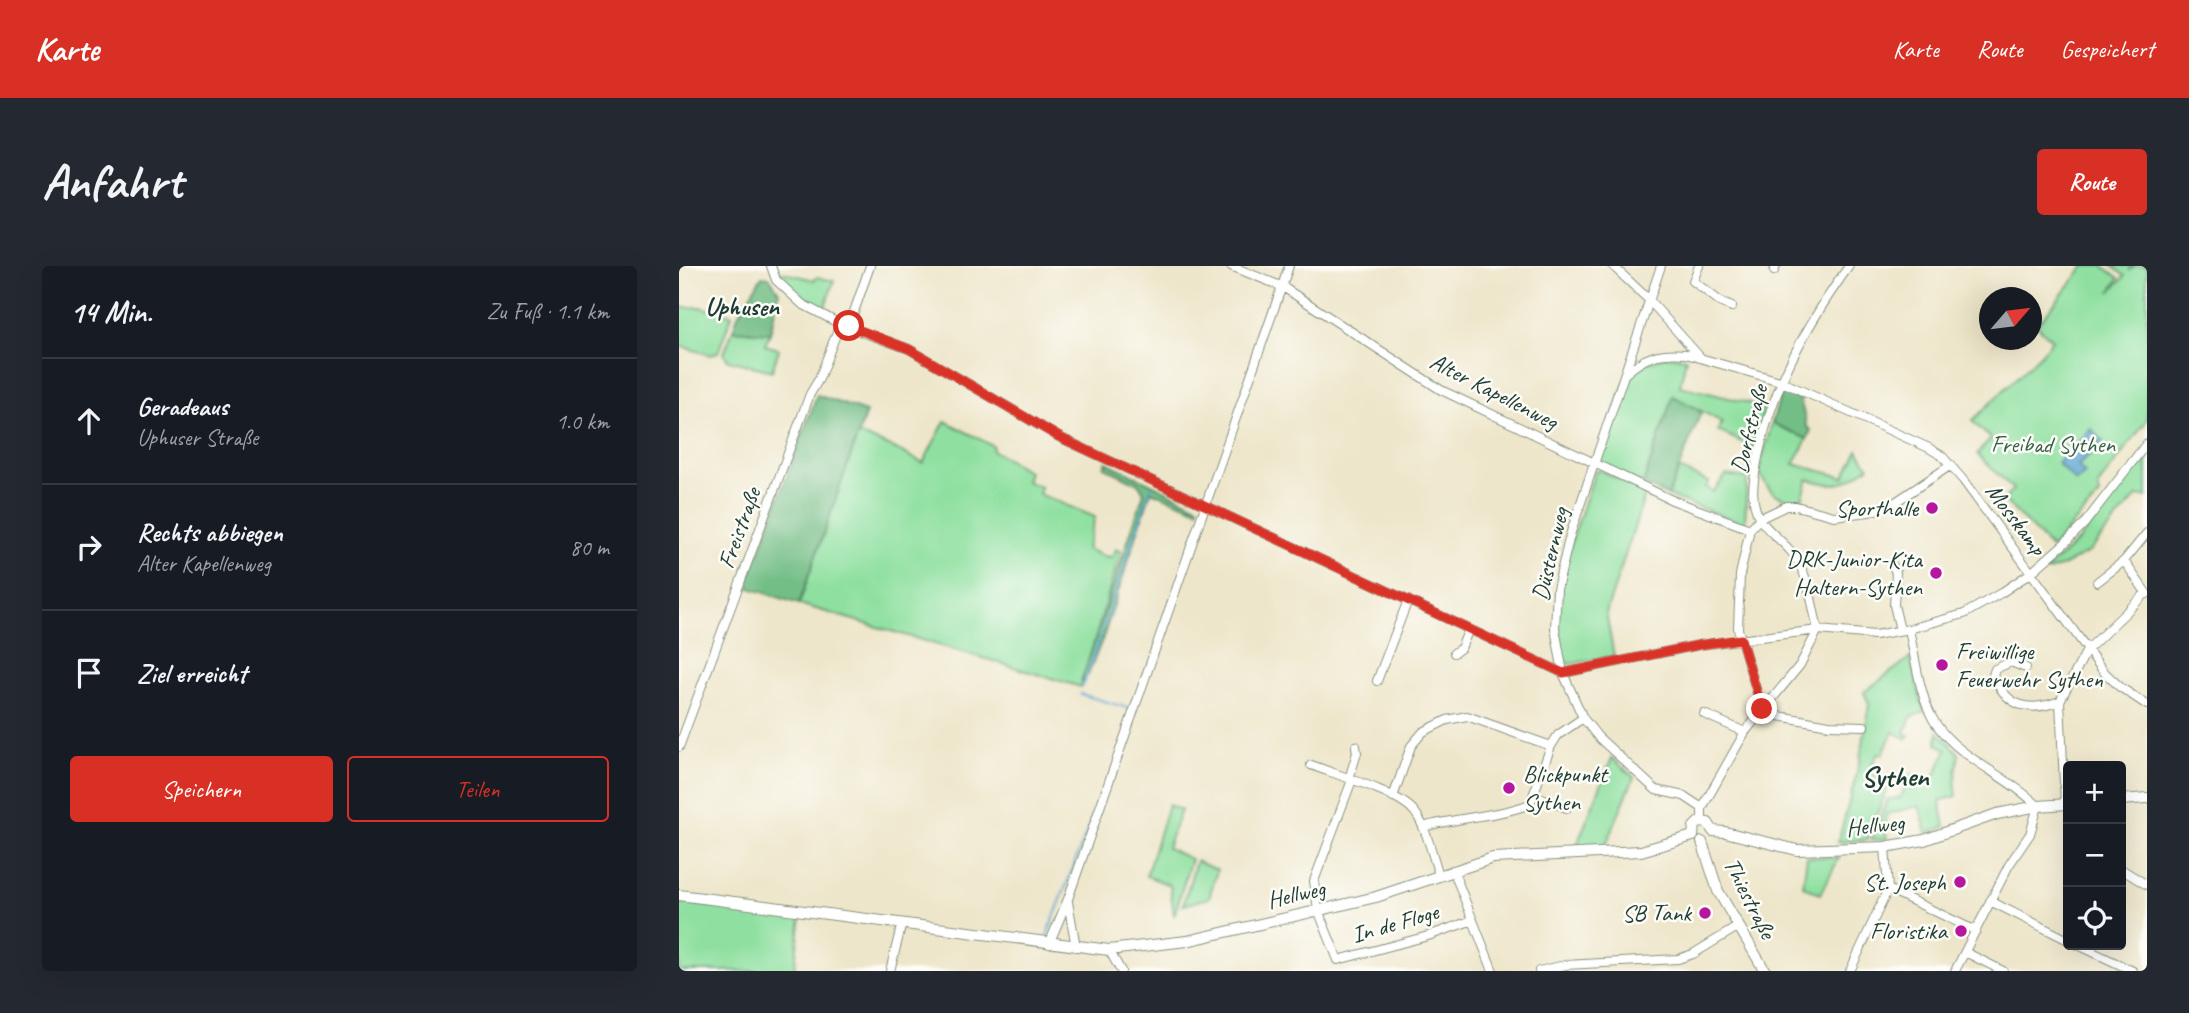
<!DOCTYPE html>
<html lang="de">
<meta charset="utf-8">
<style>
:root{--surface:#171b24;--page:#242831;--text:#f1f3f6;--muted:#9ea1a6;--line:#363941;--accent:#d93025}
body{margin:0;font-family:Caveat,sans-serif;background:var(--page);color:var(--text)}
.controls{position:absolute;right:21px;bottom:21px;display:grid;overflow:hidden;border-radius:7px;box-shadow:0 7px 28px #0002}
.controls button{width:63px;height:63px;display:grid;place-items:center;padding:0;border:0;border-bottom:2px solid var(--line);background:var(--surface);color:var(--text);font:35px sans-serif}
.compass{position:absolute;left:1300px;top:21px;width:63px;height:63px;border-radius:50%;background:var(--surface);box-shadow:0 7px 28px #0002;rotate:62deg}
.stop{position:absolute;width:21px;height:21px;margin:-16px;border:5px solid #d93025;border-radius:50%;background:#fff}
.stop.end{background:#d93025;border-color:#fff;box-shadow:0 2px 7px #0008}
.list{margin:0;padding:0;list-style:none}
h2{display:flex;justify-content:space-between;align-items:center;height:91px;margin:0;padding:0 28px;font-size:30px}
h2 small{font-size:23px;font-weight:400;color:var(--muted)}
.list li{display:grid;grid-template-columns:46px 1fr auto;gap:21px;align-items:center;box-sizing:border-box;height:126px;padding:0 28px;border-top:2px solid var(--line)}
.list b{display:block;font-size:26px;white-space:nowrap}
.list p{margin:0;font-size:23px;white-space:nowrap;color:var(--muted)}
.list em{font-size:23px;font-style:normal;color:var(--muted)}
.actions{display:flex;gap:14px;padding:21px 28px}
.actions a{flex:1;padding:16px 0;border:2px solid var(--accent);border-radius:7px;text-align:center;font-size:24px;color:var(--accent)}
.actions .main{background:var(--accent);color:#fff}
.icon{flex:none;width:38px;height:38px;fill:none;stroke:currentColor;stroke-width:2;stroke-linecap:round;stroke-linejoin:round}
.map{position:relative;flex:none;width:1468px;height:705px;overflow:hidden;border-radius:7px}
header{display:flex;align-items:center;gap:42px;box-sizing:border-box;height:98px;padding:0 35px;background:var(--accent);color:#fff}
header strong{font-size:33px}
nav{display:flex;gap:38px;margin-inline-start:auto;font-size:24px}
.intro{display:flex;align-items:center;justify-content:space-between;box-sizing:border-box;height:168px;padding:0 42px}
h1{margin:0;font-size:49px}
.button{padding:18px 32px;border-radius:7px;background:var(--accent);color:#fff;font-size:24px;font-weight:700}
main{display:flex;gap:42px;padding:0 42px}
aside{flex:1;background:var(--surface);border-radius:7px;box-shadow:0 7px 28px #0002}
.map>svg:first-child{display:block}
</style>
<header>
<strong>Karte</strong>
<nav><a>Karte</a><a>Route</a><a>Gespeichert</a></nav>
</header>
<div class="intro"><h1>Anfahrt</h1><a class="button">Route</a></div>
<main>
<aside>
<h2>14 Min.<small>Zu Fuß · 1.1 km</small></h2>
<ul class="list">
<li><svg class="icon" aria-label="ahead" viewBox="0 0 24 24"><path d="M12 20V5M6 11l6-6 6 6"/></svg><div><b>Geradeaus</b><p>Uphuser Straße</p></div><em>1.0 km</em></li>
<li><svg class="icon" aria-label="right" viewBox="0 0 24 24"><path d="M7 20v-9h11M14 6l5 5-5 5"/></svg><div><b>Rechts abbiegen</b><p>Alter Kapellenweg</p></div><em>80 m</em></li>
<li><svg class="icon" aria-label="arrive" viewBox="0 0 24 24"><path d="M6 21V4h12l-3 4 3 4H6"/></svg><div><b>Ziel erreicht</b></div></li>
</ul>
<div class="actions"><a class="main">Speichern</a><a>Teilen</a></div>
</aside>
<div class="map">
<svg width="1468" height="705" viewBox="0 0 1468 705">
<rect width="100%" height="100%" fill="#fdfcf7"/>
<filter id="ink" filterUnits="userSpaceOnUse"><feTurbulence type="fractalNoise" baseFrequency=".0143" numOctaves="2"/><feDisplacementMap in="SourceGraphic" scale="14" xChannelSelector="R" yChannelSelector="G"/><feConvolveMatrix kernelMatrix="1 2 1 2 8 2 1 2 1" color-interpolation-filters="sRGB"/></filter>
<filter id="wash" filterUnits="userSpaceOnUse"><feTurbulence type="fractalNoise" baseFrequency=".00686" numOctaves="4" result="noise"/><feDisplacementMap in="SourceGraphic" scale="28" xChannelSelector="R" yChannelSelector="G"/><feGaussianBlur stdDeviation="1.57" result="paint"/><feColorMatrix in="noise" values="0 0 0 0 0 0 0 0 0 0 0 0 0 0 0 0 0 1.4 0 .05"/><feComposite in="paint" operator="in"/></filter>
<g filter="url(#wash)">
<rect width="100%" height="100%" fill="#eee6ca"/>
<path fill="#8fe0a0" stroke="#578e6a" stroke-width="2" d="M1406,0h18l16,12 -9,14 15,-16 -13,-10h20l-3,5 6,-5h12v154l-49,66 2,9 -49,53 -47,-48 9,-11 -36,-35 14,-15 -19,-18 69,-67 11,-14 -15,-15z
M99,5l36,9 3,-3 17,4 -10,29 -38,-24z
M21,41l32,8 -14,37 -7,3 -32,-9v-38z
M54,64l37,3 -5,12 14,4 -7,22 -44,-11 -4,-7z
M988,90l19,2 -6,28 85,21 -12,40 -35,-16 4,-9 -49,-26 -30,88 -42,-19 -2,-6 26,-77c11,-16 24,-21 42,-26z
M266,155l48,25 -1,4 37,22 -3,9 15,6 -2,7 56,23 -8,32 16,7 9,1 4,-8 5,1 -40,137 -282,-83 59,-170 36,14 29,15z
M1093,157l35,16 -13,25 50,13 14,-27 11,17c-26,17 -30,22 -61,12l-7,24c-25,-7 -31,-7 -42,-32z
M1468,189v42l-10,-1 -48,56 -26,14 -21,7 37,-33z
M1000,203l30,13 -3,5 7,5 13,-17 21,3 -2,46 -77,-28z
M920,204l47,22 -40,121 8,43 -45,8 -7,-4 -5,-42 8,-57 30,-89z
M1231,392l14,54 -13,5 -6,16 4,2 -2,4 -14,-7 -11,23 -4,-2 -9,18 20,13 -22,56 -29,2 19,-69 10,-51 2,-18 -5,-12z
M1259,466l21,21 -4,29 2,14 -17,5 5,26 -18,6 -8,-27 -32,8 -2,13 2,12 -16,1 17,-41 12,-1 12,-24 19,9 16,-33 -10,-6z
M933,492l22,19 -29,70h-29z
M489,539l13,5 -14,38 24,11 -17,57 -4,-31 -24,-9z
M1128,591l32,1 -19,36 -17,-8z
M517,595l21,9 -8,28 -26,7z
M0,636l122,15 -7,54h-115z"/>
<path fill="#73be86" stroke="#497e5d" stroke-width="2" d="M83,10l7,1 10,15 -9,41 -37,-3 5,-15z
M1103,125l18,8 7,28 4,3 -4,9 -35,-16z
M138,129l49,17 -67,192 -49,-16 -2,-6z
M994,130l28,16 -33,84 -25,-12z
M427,196l93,45 -1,3 -47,-19 -47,144 -16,40 -7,7 63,-189 -5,-9 -35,-17z"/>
<path fill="#5ea5d4" stroke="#3e7184" stroke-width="2" d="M1412,163l12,12 -25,25 7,8 -9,8 -19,-19z"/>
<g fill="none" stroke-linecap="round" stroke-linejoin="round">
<path stroke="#5ea5d4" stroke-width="2" d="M404,420l68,-199
M401,428l48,14 2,4
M368,670l52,-137"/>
</g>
</g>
<g filter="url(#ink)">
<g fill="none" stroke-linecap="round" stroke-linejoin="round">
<defs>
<path id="minor" d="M92,0l5,14 26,24 38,20 69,25 150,88 504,236 136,-28 119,-15 57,5 34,-6 55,-15 37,-21 31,-21 33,-29 19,-19 63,-81
M552,0l52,21 158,103 231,110 78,29
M934,0l36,34 51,57
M982,0l-91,269 -13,54 -2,39 8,45 20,45 15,19 58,53 28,6 18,12
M1020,0l-6,15 29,22 10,4
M1095,5l2,-5
M170,60l21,-60
M946,108c20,-18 34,-22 61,-20l94,27 149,67 13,8 21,24 141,192 16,15 27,18
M1445,295l23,33
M1214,300l3,7 -2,32 6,25
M1418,316l27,-21 23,-28
M1230,363c6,27 11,72 27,95 25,36 71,51 102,82l-8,28 -21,31 -54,106
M775,387l7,-5 8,-19
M1347,402l-15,-6 -16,7 -2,6c14,32 35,38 67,26
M698,415l31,-81
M1025,448l41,18
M1185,460l-35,-1 -61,-11 -6,-5 -24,-80 2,-54 10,-46 9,-10 27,-13h10l38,10 35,-4 22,-7 60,-40
M0,481l131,-353 9,-15 21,-55
M632,499c26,10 83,26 101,44 13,12 21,49 27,66
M670,513l8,-26 -1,-7
M673,514l-38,101 4,29 20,50 90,-24 45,-16
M855,529l33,13
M714,531l18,-51 12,-14 24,-12 20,-4 84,30
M1386,538l-5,-103 27,-51 59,-57
M1023,556v-14l43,-76 55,-67 18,-35c-6,-25 -9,-55 -25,-76 -11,-15 -32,-26 -37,-44 -6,-17 -1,-36 2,-53 15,-72 48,-131 91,-191
M744,561c35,-10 73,-10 107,-23l21,-58 7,-11 25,-17
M1442,603l26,16
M774,604l40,101
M1209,623l88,42
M1311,635l78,39
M389,636l8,45
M370,678l19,-45 221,-633
M1399,679l55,26
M430,684l12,21
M1286,686l38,19
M211,705l12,-48
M860,705l26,-6 113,-6 15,-5 46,-28
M1171,705l38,-82 -3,-42"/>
<path id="tertiary" d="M1442,534l26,-2
M1034,565l12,1 72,18 88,-3 39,-7 73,-26 41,-8 30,-2
M1014,570l1,-9 5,-5 9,1 5,8
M1023,576l16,49 47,80
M0,629l430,55 78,-9 189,-44 117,-39 148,-7 52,-15"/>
</defs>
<use href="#minor" stroke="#86927f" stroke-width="10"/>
<use href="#tertiary" stroke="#86927f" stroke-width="12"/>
<use href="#minor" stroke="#fff" stroke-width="8"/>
<use href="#tertiary" stroke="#fff" stroke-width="10"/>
</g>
</g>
<g fill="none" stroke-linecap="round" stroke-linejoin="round" filter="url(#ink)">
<path stroke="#d93025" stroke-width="9" d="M170,60l60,23 150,88 504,236 136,-28 42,-6 21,70"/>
</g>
<g fill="#b5179e" stroke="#fdfcf7" stroke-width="2.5">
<circle cx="1253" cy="242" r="7"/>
<circle cx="1257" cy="307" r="7"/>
<circle cx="1263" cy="399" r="7"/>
<circle cx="830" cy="522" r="7"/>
<circle cx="1281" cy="616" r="7"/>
<circle cx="1026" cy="647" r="7"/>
<circle cx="1282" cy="665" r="7"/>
</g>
<g text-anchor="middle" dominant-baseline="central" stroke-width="5" stroke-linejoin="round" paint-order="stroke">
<g font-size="24" fill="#1f3d34" stroke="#fdfcf7">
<text transform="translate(815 125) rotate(27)">Alter Kapellenweg</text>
<text transform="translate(1070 163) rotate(-76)">Dorfstraße</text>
<text transform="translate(1337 253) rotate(53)">Mosskamp</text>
<text transform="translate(60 262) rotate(-70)">Freistraße</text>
<text transform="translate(871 288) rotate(-77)">Düsternweg</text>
<text transform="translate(1196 559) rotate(-6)">Hellweg</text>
<text transform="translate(617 628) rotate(-13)">Hellweg</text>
<text transform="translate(1071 632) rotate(63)">Thiestraße</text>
<text transform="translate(716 657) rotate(-16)">In de Floge</text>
</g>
<g font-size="24" fill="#355e4a" stroke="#fdfcf7">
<text x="1374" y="178">Freibad Sythen</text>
</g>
<g font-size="24" fill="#1f3d34" stroke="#fdfcf7" text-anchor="end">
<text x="1239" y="242">Sporthalle</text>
<text x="1243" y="293">DRK-Junior-Kita<tspan x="1243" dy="28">Haltern-Sythen</tspan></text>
<text x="1277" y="385" text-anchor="start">Freiwillige<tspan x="1277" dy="28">Feuerwehr Sythen</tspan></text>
<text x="844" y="508" text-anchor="start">Blickpunkt<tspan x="844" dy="28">Sythen</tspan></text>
<text x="1267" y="616">St. Joseph</text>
<text x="1012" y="647">SB Tank</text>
<text x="1268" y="665">Floristika</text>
</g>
<g font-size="26" font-weight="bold" fill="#1f3d34" stroke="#fdfcf7">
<text x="63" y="40">Uphusen</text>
</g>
<g font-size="28" font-weight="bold" fill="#1f3d34" stroke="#fdfcf7">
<text x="1216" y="510">Sythen</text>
</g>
</g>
</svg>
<div class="controls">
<button>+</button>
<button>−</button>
<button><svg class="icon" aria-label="locate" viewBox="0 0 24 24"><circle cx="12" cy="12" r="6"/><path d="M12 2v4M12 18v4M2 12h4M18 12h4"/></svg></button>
</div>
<svg class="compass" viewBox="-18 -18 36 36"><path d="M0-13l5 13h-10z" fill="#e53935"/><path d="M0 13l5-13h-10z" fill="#9ea1a6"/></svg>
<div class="stop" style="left:170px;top:60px"></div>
<div class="stop end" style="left:1083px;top:443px"></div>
</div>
</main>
